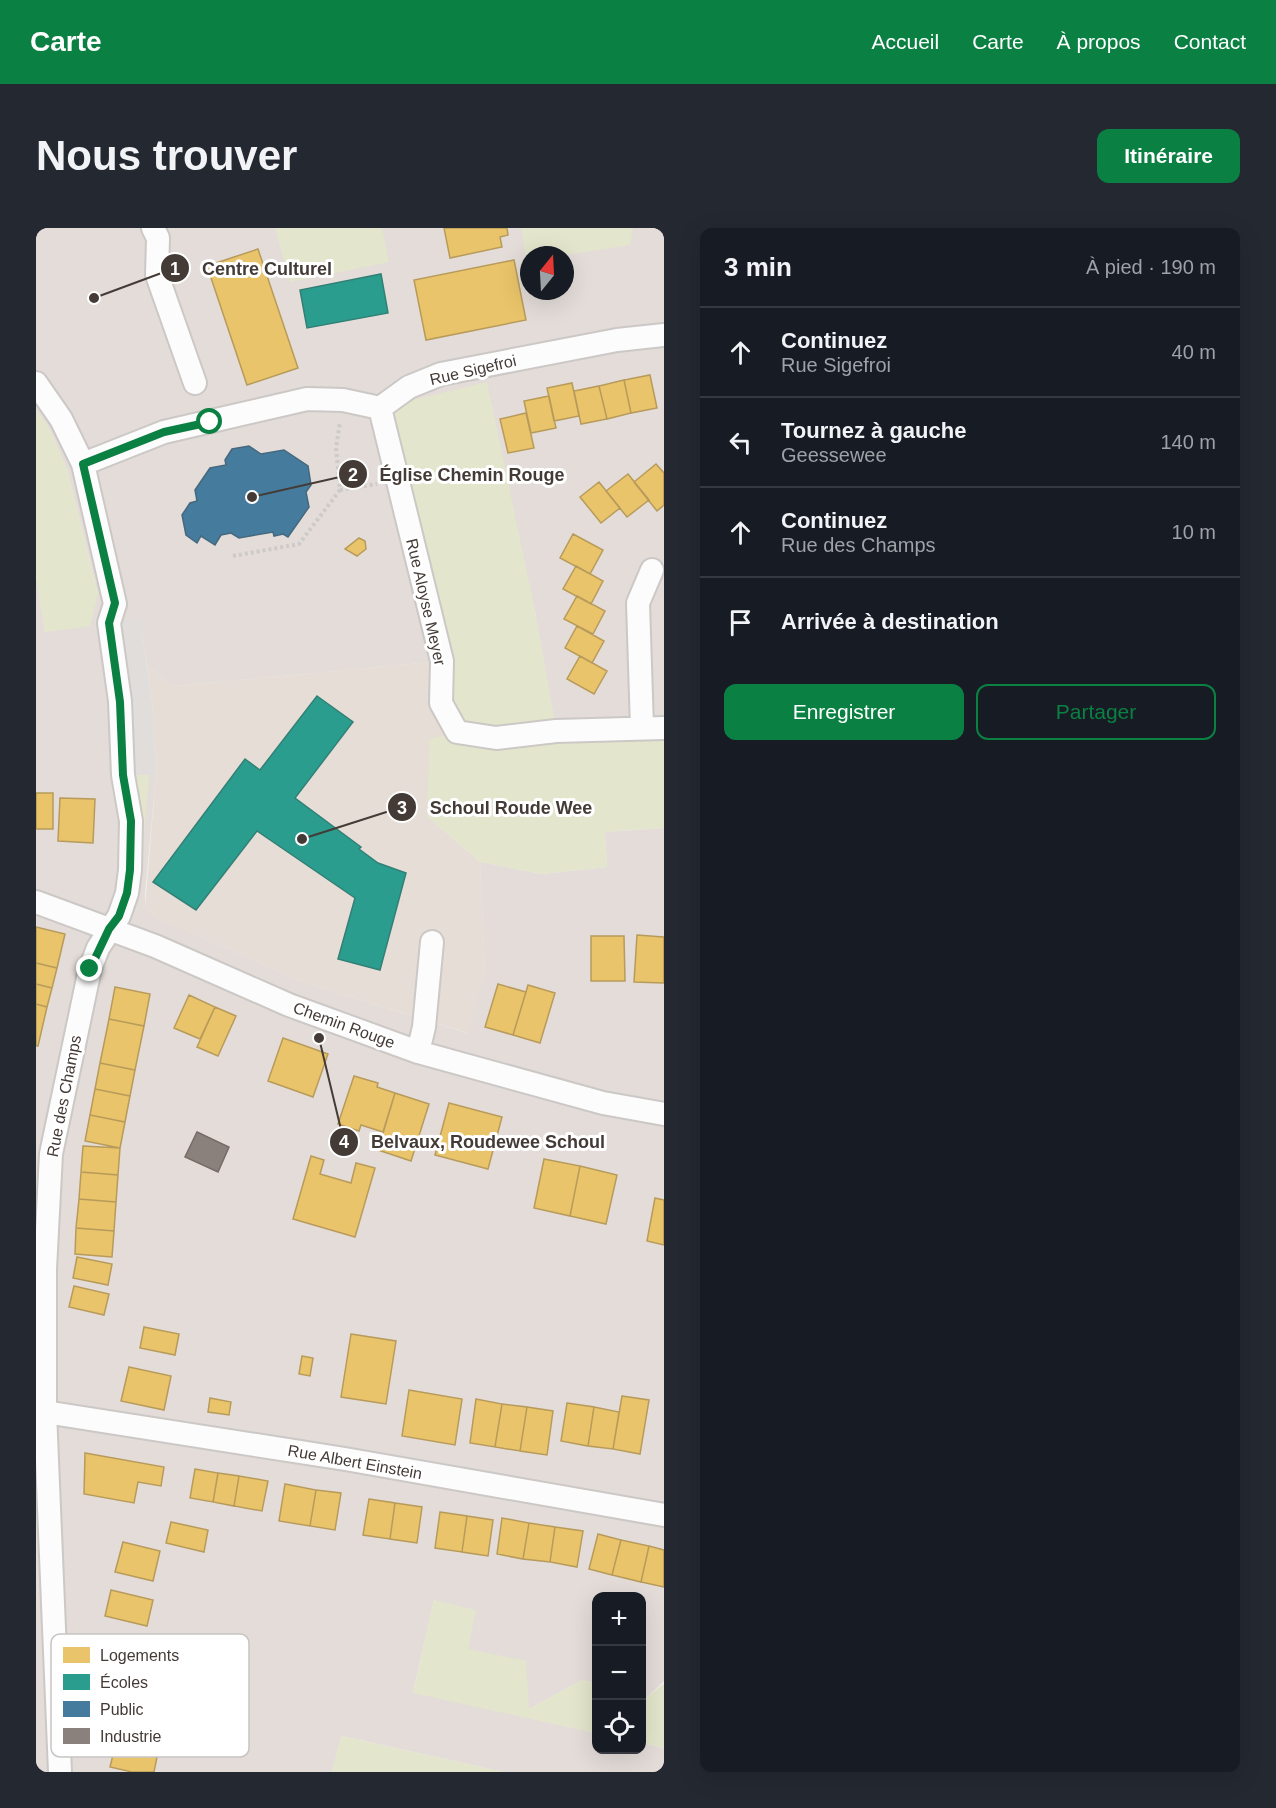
<!DOCTYPE html>
<html lang="fr">
<meta charset="utf-8">
<style>
:root{--surface:#171b24;--page:#242831;--text:#f1f3f6;--muted:#9ea1a6;--line:#363941;--accent:#0b8043}
body{margin:0;font-family:Helvetica,sans-serif;background:var(--page);color:var(--text)}
.controls{position:absolute;right:18px;bottom:18px;display:grid;overflow:hidden;border-radius:12px;box-shadow:0 6px 24px #0002}
.controls button{width:54px;height:54px;display:grid;place-items:center;padding:0;border:0;border-bottom:2px solid var(--line);background:var(--surface);color:var(--text);font:30px sans-serif}
.compass{position:absolute;left:484px;top:18px;width:54px;height:54px;border-radius:50%;background:var(--surface);box-shadow:0 6px 24px #0002;rotate:18deg}
.stop{position:absolute;width:18px;height:18px;margin:-14px;border:4px solid #0b8043;border-radius:50%;background:#fff}
.stop.end{background:#0b8043;border-color:#fff;box-shadow:0 2px 6px #0008}
.list{margin:0;padding:0;list-style:none}
h2{display:flex;justify-content:space-between;align-items:center;height:78px;margin:0;padding:0 24px;font-size:26px}
h2 small{font-size:20px;font-weight:400;color:var(--muted)}
.list li{display:grid;grid-template-columns:39px 1fr auto;gap:18px;align-items:center;box-sizing:border-box;height:90px;padding:0 24px;border-top:2px solid var(--line)}
.list b{display:block;font-size:22px;white-space:nowrap}
.list p{margin:0;font-size:20px;white-space:nowrap;color:var(--muted)}
.list em{font-size:20px;font-style:normal;color:var(--muted)}
.actions{display:flex;gap:12px;padding:18px 24px}
.actions a{flex:1;padding:14px 0;border:2px solid var(--accent);border-radius:12px;text-align:center;font-size:21px;color:var(--accent)}
.actions .main{background:var(--accent);color:#fff}
.icon{flex:none;width:33px;height:33px;fill:none;stroke:currentColor;stroke-width:2;stroke-linecap:round;stroke-linejoin:round}
.map{position:relative;flex:none;width:628px;height:1544px;overflow:hidden;border-radius:12px}
header{display:flex;align-items:center;gap:36px;box-sizing:border-box;height:84px;padding:0 30px;background:var(--accent);color:#fff}
header strong{font-size:28px}
nav{display:flex;gap:33px;margin-inline-start:auto;font-size:21px}
.intro{display:flex;align-items:center;justify-content:space-between;box-sizing:border-box;height:144px;padding:0 36px}
h1{margin:0;font-size:42px}
.button{padding:15px 27px;border-radius:12px;background:var(--accent);color:#fff;font-size:21px;font-weight:700}
main{display:flex;gap:36px;padding:0 36px}
aside{flex:1;background:var(--surface);border-radius:12px;box-shadow:0 6px 24px #0002}
.map>svg:first-child{display:block}
</style>
<header>
<strong>Carte</strong>
<nav><a>Accueil</a><a>Carte</a><a>À propos</a><a>Contact</a></nav>
</header>
<div class="intro"><h1>Nous trouver</h1><a class="button">Itinéraire</a></div>
<main>
<div class="map">
<svg width="628" height="1544" viewBox="0 0 628 1544">
<rect width="100%" height="100%" fill="#efecea"/>
<path fill="#e3dcd8" fill-rule="evenodd" d="M0,0h628v500l-108,3 -22,-125 -92,55 -269,25 -26,-21 -7,-46 -17,156h33l-11,118v15l11,9 149,66 162,50 18,-61 -5,-110 62,12 65,-7 -2,-35 59,-4v853l-22,21v-106h-46v87l-14,-3 -53,29 -62,-60 -33,-49 -21,92 183,41v17h46v-7l22,5v24h-160l-162,-36 -10,36h-296v-1196l9,56 53,-38 -31,-125 -18,-41 -13,-18zM493,27h36v36h-36z"/>
<path fill="#e5ddd6" d="M406,433l15,71 -30,84 53,46 5,110 -17,61 -163,-50 -149,-66 -11,-9 11,-133 -4,-73 -5,-37 26,21z"/>
<path fill="#e3e6cc" d="M239,0h107l7,34 -99,20z
M485,0h112l-3,17 -65,10h-36l-2,6z
M451,154l47,224 22,124 108,-2v100l-59,4 2,35 -65,7 -62,-12 -53,-46 3,-77 27,-7 -77,-324z
M0,182l13,18 18,41 31,125 -8,32 -45,6 -9,-56z
M96,547h17l-8,95 -3,1z
M398,1372l42,10 -8,39 58,12 3,48 53,-29 14,3v50l-183,-40z
M626,1457h2v63l-22,-5v-41z
M305,1508l163,36h-172z"/>
<path fill="#e0dddb" d="M104,390l12,84 4,73h-33l-14,-152z"/>
<path fill="#e9c46a" stroke="#b89b5b" stroke-width="1.5" d="M408,0h63l1,7 -8,2 2,10 -52,11z
M222,21l40,119 -51,17 -40,-119z
M478,32l12,60 -100,20 -12,-60z
M614,147l7,33 -26,5 -7,-33z
M588,152l7,33 -24,6 -8,-33z
M536,155l7,33 -25,5 -7,-33z
M563,158l8,33 -26,5 -7,-33z
M513,168l7,32 -25,5 -7,-32z
M490,185l8,35 -26,5 -8,-34z
M620,236l8,9v32l-7,6 -23,-29z
M592,246l21,26 -22,17 -21,-26z
M563,254l21,26 -19,15 -21,-26z
M537,306l30,16 -13,24 -30,-16z
M323,310l6,3 1,8 -9,7 -12,-7z
M540,338l27,15 -12,23 -28,-15z
M541,368l28,15 -12,23 -29,-15z
M541,398l27,15 -12,22 -27,-15z
M544,428l27,15 -13,23 -27,-15z
M0,565h17v36h-17z
M24,570l35,1 -2,44 -35,-2z
M0,699l29,7 -8,34 -21,-5z
M601,707l27,2v46l-30,-1z
M555,708h33l1,45h-34z
M0,735l21,5 -5,20 -16,-4z
M0,756l16,4 -5,19 -11,-3z
M462,756l28,8 -13,43 -28,-8z
M492,757l27,8 -15,50 -27,-8z
M79,759l35,7 -6,32 -35,-7z
M153,767l26,12 -15,32 -26,-11z
M0,776l11,3 -9,39h-2z
M179,779l21,9 -18,40 -21,-9z
M73,791l35,7 -9,44 -35,-7z
M247,810l45,16 -15,43 -45,-16z
M64,835l35,7 -5,26 -35,-7z
M318,848l24,7 -1,4 18,6 -12,39 -22,-7 -2,6 -21,-7z
M59,861l35,7 -5,26 -35,-7z
M359,865l34,11 -18,57 -33,-11z
M413,875l53,14 -14,52 -53,-14z
M54,887l35,7 -5,26 -35,-7z
M47,918l37,2 -2,27 -37,-3z
M275,928l13,4 -4,14 31,9 5,-20 19,5 -20,69 -62,-18z
M508,931l36,7 -10,50 -36,-8z
M544,938l37,9 -11,49 -36,-8z
M45,944l37,3 -2,27 -37,-3z
M619,970l9,2v45l-17,-4z
M43,971l37,3 -2,29 -38,-3z
M40,1000l38,3 -2,26 -37,-3z
M41,1029l35,7 -4,21 -35,-7z
M38,1058l35,8 -5,21 -35,-8z
M108,1099l35,7 -4,21 -35,-7z
M315,1106l45,7 -10,63 -45,-7z
M266,1128l11,2 -3,18 -11,-2z
M93,1139l42,9 -7,34 -43,-9z
M373,1162l53,9 -7,46 -53,-9z
M586,1168l27,4 -9,54 -27,-5z
M174,1170l21,4 -2,13 -21,-3z
M440,1171l26,5 -7,43 -25,-4z
M531,1175l27,4 -6,39 -27,-5z
M466,1176l25,3 -7,44 -25,-4z
M491,1179l26,4 -6,44 -27,-4z
M558,1179l25,5 -6,37 -25,-3z
M49,1225l79,14 -3,19 -23,-4 -4,21 -50,-9z
M159,1241l23,4 -5,29 -23,-4z
M182,1245l21,3 -5,30 -21,-4z
M203,1248l29,5 -6,30 -28,-5z
M249,1256l31,6 -6,36 -31,-5z
M280,1262l25,3 -6,37 -25,-4z
M333,1271l26,4 -5,36 -27,-4z
M359,1275l27,4 -5,36 -27,-4z
M404,1284l27,4 -5,36 -27,-4z
M431,1288l26,4 -5,36 -26,-4z
M466,1290l27,5 -6,36 -26,-5z
M135,1294l37,8 -4,22 -38,-9z
M493,1295l26,4 -5,35 -27,-3z
M519,1299l28,4 -6,36 -27,-5z
M562,1306l23,6 -9,35 -23,-6z
M585,1312l28,6 -8,36 -29,-7z
M87,1314l37,9 -7,30 -38,-9z
M613,1318l15,4v37l-23,-5z
M75,1362l42,10 -6,26 -42,-10z
M84,1496l43,10 -6,23 -42,-10z
M79,1519l42,10 -3,15h-22l-22,-5z"/>
<path fill="#2a9d8f" stroke="#328075" stroke-width="1.5" d="M345,46l7,39 -81,15 -7,-38z
M281,468l36,26 -58,76 66,49 -2,2 19,14 28,10 -26,97 -42,-11 17,-61 -98,-67 -61,79 -43,-28 92,-123 15,11z"/>
<path fill="#457b9d" stroke="#45687e" stroke-width="1.5" d="M213,218l12,8 23,-4 24,16 3,19 -5,7 3,15 -21,30 -5,-3 -9,2 -1,-4 -34,6 -8,-5 -10,2 -6,10 -14,-9 -4,7 -11,-8 -4,-20 8,-12 7,-2 -2,-11 15,-22 16,-3 -1,-5 7,-11z"/>
<path fill="#8a817c" stroke="#756c67" stroke-width="1.5" d="M161,904l32,15 -11,25 -33,-15z"/>
<g fill="none" stroke-linecap="round" stroke-linejoin="round">
<defs>
<path id="minor" d="M117,0l5,10 -1,37 38,108
M0,155l25,36 22,45 32,140 -6,19 11,78 3,74 8,46 -1,49 -3,23 -8,23 -21,32 -8,21 -39,185 -6,115v143l15,360
M344,180l62,253 -1,42 16,29 39,6 60,-7 108,-3
M47,236l81,-32 143,-33 36,1 37,8 29,-21 32,-13 176,-34 47,-5
M606,500l-4,-125 14,-33
M0,674l119,44 134,59 129,47 185,51 61,11
M382,824l6,-25 8,-85
M9,1184l300,47 319,56"/>
</defs>
<use href="#minor" stroke="#cbc8c6" stroke-width="26"/>
<path stroke="#cdcac7" stroke-width="4" stroke-dasharray="3 3" stroke-linecap="butt" d="M304,262l37,-6
M197,328l66,-12 41,-54 -4,-42 4,-26"/>
<use href="#minor" stroke="#fdfcfc" stroke-width="22"/>
</g>
<g fill="none" stroke-linecap="round" stroke-linejoin="round">
<path stroke="#0b8043" stroke-width="8" d="M54,741l19,-40 10,-13 8,-23 3,-23 1,-49 -8,-46 -3,-73 -11,-79 6,-20 -32,-139 81,-32 46,-10"/>
</g>
<g text-anchor="middle" dominant-baseline="central" stroke-width="6" stroke-linejoin="round" paint-order="stroke">
<g font-size="16" fill="#443b37" stroke="#fff">
<text transform="translate(437 142) rotate(-13)">Rue Sigefroi</text>
<text transform="translate(390 374) rotate(77)">Rue Aloyse Meyer</text>
<text transform="translate(308 797) rotate(20)">Chemin Rouge</text>
<text transform="translate(28 868) rotate(-79)">Rue des Champs</text>
<text transform="translate(319 1234) rotate(10)">Rue Albert Einstein</text>
</g>
</g>
<rect x="15" y="1406" width="198" height="123" rx="9" fill="#fff" stroke="#c7c4c3" stroke-width="1.5"/>
<rect x="27" y="1419" width="27" height="16" fill="#e9c46a"/>
<rect x="27" y="1446" width="27" height="16" fill="#2a9d8f"/>
<rect x="27" y="1473" width="27" height="16" fill="#457b9d"/>
<rect x="27" y="1500" width="27" height="16" fill="#8a817c"/>
<g font-size="16" fill="#443b37">
<text x="64" y="1433">Logements</text>
<text x="64" y="1460">Écoles</text>
<text x="64" y="1487">Public</text>
<text x="64" y="1514">Industrie</text>
</g>
<path fill="none" stroke="#443b37" stroke-width="2" d="M58 70L139 40M216 269L317 246M266 611L366 579M283 810L308 914"/>
<g fill="#443b37" stroke="#fff" stroke-width="2">
<circle cx="58" cy="70" r="6"/>
<circle cx="216" cy="269" r="6"/>
<circle cx="266" cy="611" r="6"/>
<circle cx="283" cy="810" r="6"/>
<circle cx="139" cy="40" r="15"/>
<circle cx="317" cy="246" r="15"/>
<circle cx="366" cy="579" r="15"/>
<circle cx="308" cy="914" r="15"/>
</g>
<g font-size="18" text-anchor="middle" font-weight="bold" fill="#fff">
<text x="139" y="47">1</text>
<text x="317" y="253">2</text>
<text x="366" y="586">3</text>
<text x="308" y="920">4</text>
</g>
<g font-size="18" text-anchor="middle" font-weight="bold" fill="#443b37" stroke="#fff" stroke-width="6" stroke-linejoin="round" paint-order="stroke">
<text x="231" y="47">Centre Culturel</text>
<text x="436" y="253">Église Chemin Rouge</text>
<text x="475" y="586">Schoul Roude Wee</text>
<text x="452" y="920">Belvaux, Roudewee Schoul</text>
</g>
</svg>
<div class="controls">
<button>+</button>
<button>−</button>
<button><svg class="icon" aria-label="locate" viewBox="0 0 24 24"><circle cx="12" cy="12" r="6"/><path d="M12 2v4M12 18v4M2 12h4M18 12h4"/></svg></button>
</div>
<svg class="compass" viewBox="-18 -18 36 36"><path d="M0-13l5 13h-10z" fill="#e53935"/><path d="M0 13l5-13h-10z" fill="#9ea1a6"/></svg>
<div class="stop" style="left:174px;top:194px"></div>
<div class="stop end" style="left:54px;top:741px"></div>
</div>
<aside>
<h2>3 min<small>À pied · 190 m</small></h2>
<ul class="list">
<li><svg class="icon" aria-label="ahead" viewBox="0 0 24 24"><path d="M12 20V5M6 11l6-6 6 6"/></svg><div><b>Continuez</b><p>Rue Sigefroi</p></div><em>40 m</em></li>
<li><svg class="icon" aria-label="left" viewBox="0 0 24 24"><path d="M17 20v-9H6M10 6l-5 5 5 5"/></svg><div><b>Tournez à gauche</b><p>Geessewee</p></div><em>140 m</em></li>
<li><svg class="icon" aria-label="ahead" viewBox="0 0 24 24"><path d="M12 20V5M6 11l6-6 6 6"/></svg><div><b>Continuez</b><p>Rue des Champs</p></div><em>10 m</em></li>
<li><svg class="icon" aria-label="arrive" viewBox="0 0 24 24"><path d="M6 21V4h12l-3 4 3 4H6"/></svg><div><b>Arrivée à destination</b></div></li>
</ul>
<div class="actions"><a class="main">Enregistrer</a><a>Partager</a></div>
</aside>
</main>
